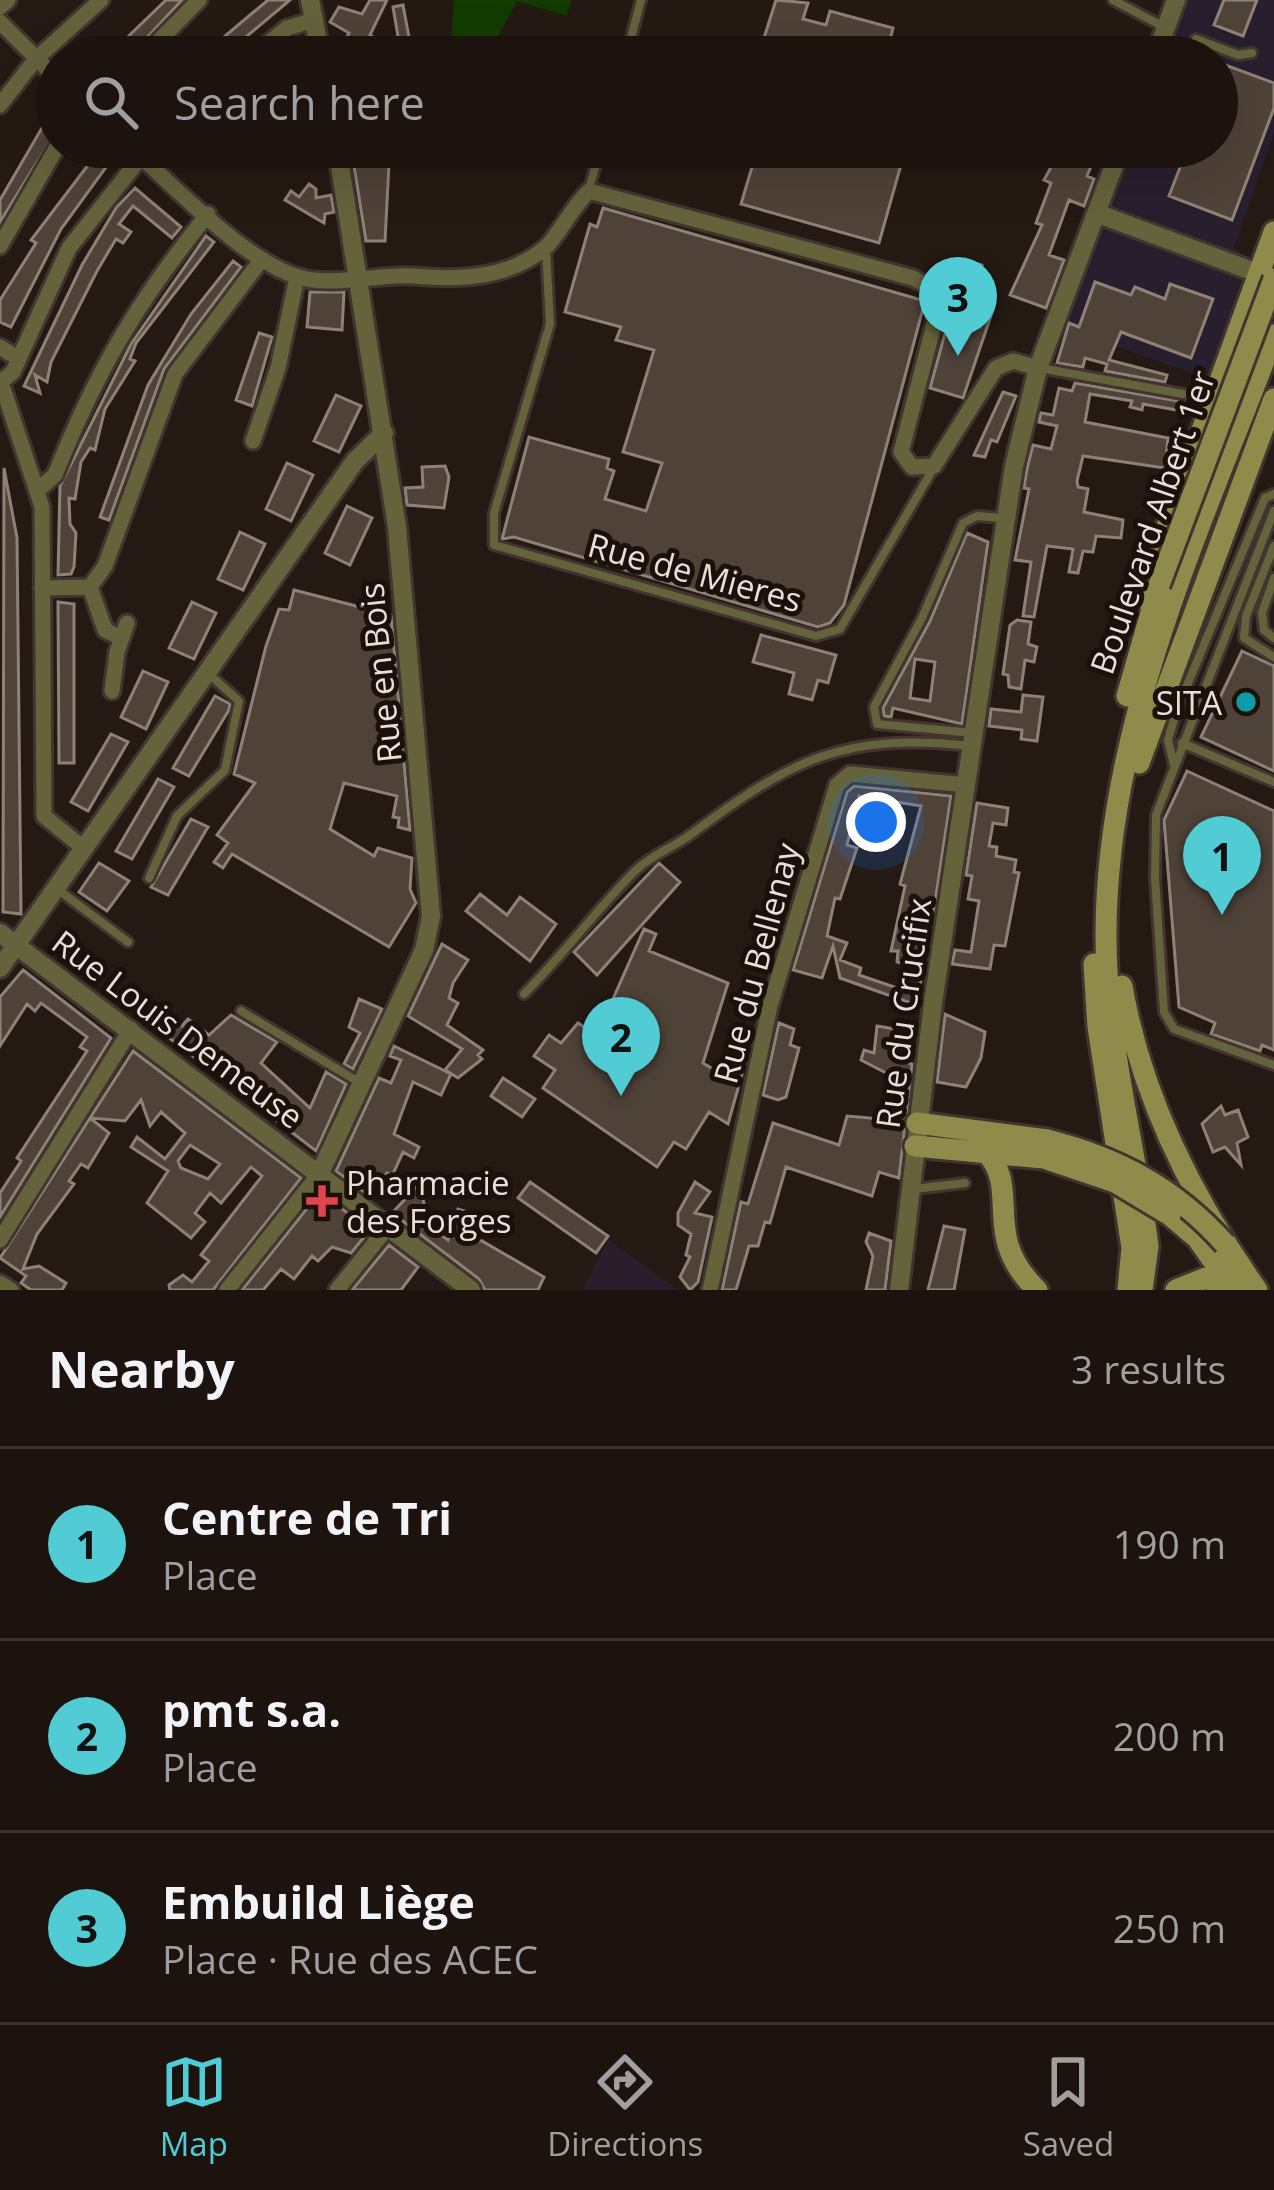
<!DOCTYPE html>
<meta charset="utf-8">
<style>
:root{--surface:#1c130e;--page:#29201c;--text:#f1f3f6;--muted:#a09e9e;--line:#3a322e;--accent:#51ccd5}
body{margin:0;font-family:"Open Sans",sans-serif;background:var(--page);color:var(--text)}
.you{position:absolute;left:876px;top:822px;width:42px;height:42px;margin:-30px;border:9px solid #fff;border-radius:50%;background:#1a73e8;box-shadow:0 0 0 18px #1a73e833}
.badge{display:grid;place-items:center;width:78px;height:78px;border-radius:50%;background:var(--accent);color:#111;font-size:39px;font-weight:700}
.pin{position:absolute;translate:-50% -99px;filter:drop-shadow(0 3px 6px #0008)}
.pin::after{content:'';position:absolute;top:63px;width:42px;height:36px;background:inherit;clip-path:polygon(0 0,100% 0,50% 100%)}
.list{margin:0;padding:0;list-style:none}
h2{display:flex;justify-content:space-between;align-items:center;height:156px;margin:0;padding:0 48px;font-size:51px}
h2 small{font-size:39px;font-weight:400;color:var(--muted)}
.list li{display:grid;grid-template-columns:78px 1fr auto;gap:36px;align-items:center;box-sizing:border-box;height:192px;padding:0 48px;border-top:3px solid var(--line)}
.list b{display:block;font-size:45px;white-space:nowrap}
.list p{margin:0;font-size:39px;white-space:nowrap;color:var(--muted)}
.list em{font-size:39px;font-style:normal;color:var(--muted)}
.icon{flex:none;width:66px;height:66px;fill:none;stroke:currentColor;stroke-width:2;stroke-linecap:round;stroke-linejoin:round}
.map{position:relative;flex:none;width:1274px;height:1290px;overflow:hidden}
.search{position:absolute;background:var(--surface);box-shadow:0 12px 48px #0002;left:36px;right:36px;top:36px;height:132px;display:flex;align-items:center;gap:30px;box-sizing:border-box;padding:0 42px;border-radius:66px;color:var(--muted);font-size:45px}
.sheet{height:732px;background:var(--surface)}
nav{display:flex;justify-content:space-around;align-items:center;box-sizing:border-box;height:168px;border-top:3px solid var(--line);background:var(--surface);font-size:33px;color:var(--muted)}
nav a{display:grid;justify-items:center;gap:6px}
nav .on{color:var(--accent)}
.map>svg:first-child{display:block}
</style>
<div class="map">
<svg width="1274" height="1290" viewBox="0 0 1274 1290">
<rect width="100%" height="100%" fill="#251913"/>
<path fill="#281f2e" d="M1186,0h88v133l-40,115 14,10 -39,121 -148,-52 74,-180h82v-90h-51z"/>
<path fill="#2a1e2c" d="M608,1240l71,50h-96z"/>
<path fill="#123b00" d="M454,0h117l-4,16 -50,-15 -27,51 -7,5h-33z"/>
<path fill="#4f4239" stroke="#908177" stroke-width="3" fill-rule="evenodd" d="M166,0h16l-53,57h-22z
M268,0h22l-68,57h-22z
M370,0h17l-17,35 31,19 -8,-47 10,-2 8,43 -4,9h-33l-29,-17 4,-7 -19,-11 9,-15 23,7z
M776,0l32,3 -5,16 23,6 4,-14 63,17 -4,16 37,13h-168z
M1224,0h33l-14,36 -29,-11z
M1217,62l57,21v25l-42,112 -63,-24 19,-49h29z
M57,102v28l-57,92v-22z
M351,147h11l-3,6 30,11 -4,77h-19z
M758,147h148l-27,96 -138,-39z
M1062,147h37l-12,29 7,3 -10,27 -15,-6 -20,55 15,5 -18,48 -36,-13 32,-70 -6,-2 15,-40 -7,-3z
M98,152l14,7 -51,70 -50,98 -11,-5v-22l36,-57 -5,-3z
M309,184l7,5v9l15,-3 3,17 -9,2 -1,9 -39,-23 6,-9 8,6z
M135,188l46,39 -9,11 -39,-32 -14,18 12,8 -8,11 -7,-4 -19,32 -46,91 -4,20 -12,-7 5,18 -16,-7 58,-121 34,-57z
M603,208l322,93 -81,304 -14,18 -12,4 -304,-90 -12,2 27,-102 80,22 -2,9 7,3 -9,28 41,12 16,-48 -39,-11 31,-102 -38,-10 5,-13 -56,-15 25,-88 7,3z
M206,236l8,6 -78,101 -6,16 5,2 -30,48 -10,41 -5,-2 -9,14 -6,37 -6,-1 1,26 6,9 -2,34 -3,7 -13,1 2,-89 71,-142z
M965,260l17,5 -9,34 21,8 -31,91 -33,-10z
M233,261l8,6 -77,102 -55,151 -9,-3 48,-132 43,-71z
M1095,282l36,13 4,-8 30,12 5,-15 43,15 -22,59 -70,-26 -12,28 58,15 -2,7 -60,-11 2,-7 -22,-6 -2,9 -26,-4 12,-40 10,4z
M310,292h34l-2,38 -35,-3z
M259,333l13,4 -20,69 -16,-6z
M1075,383l109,19 -2,9 -39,-7 -1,6 -12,-3 2,-6 -42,-7 -5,28 83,16 -3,30 -82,-12 -6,25 1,6 10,2 -4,23 39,8 -2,18 -25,-2 -3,16 -10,-1 -5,22 -9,-1 4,-23 -26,-3 -13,71 -11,-1 8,-54 -16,-2 14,-71 -5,-1 3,-19 6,-24 18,4 6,-23 -18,-4 2,-9 12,2 6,-27 13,3z
M1003,392l13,4 -19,46 -6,-2 -6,17 -11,-2z
M336,395l25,11 -22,46 -25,-11z
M287,463l26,12 -22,46 -25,-12z
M445,466l4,11 -5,31 -37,-3 -2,-17 18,-1 -1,-20z
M4,468l13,70 4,376 -18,-2z
M347,506l25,12 -22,47 -25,-12z
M240,532l25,12 -22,46 -25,-11z
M967,533l21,9 -26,182 -69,-16 -2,9 -7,-1 -1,-8 47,-87zM915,659l20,3 -5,39 -20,-3z
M294,590l97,25 19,215 -12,-3 1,-9 -6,-1 4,-21 -53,-13 -14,46 44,27 4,-8 34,10 -2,31 6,14 -27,44 -157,-93 -9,14 -9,-6 14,-19 -11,-8 38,-52 -21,-9 32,-128 13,-37 10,1z
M58,602l16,2v159h-15z
M192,602l24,11 -22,46 -25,-11z
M1017,620l14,2 -3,22 9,3 -3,15 -9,-2 -4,29 -12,-2 -1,-12 -5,-1 7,-49z
M761,635l75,20 -8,28 -10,-3 -6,20 -23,-6 5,-21 -41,-11z
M1242,651l32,15v105l-73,-34z
M143,671l25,11 -22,47 -25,-12z
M1023,695l20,2 -6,44 -16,-2 1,-9 -33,-4 2,-17 30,3z
M215,696l15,8 -1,6 -40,66 -16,-8z
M111,734l17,8 -40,69 -17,-9z
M1187,771l87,40v239l-12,-5 -2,6 -49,-17 4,-11 -36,-16 -15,-187z
M158,779l16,8 -42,72 -16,-8z
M854,786l97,10 -19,126 -24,-4 -3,14 -1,11 19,2 -4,61 -79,-28 -7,-32 -11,32 -29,-8 54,-178zM859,796l62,10 -21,78 5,2 -14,65h7l-1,11 14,4 -5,25 -47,-16 2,-7 -21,-8 7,-17 -20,-7 8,-38 5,1 17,-51 -10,-3z
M977,803l31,5 -2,17 -13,-2 -4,23 8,1 -1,9 20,4 -2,12 5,1 -14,73 -11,-1 -4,24 -38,-5 3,-14 16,2 8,-51 -11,-2 4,-23 -6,-1z
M191,819l17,8 -40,68 -17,-8z
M99,863l30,18 -22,30 -28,-19z
M659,863l21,19 -83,93 -23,-23z
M480,894l27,21 13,-18 36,27 -26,37 -64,-50z
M644,929l12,5 -7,17 79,32 -25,80 30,18 15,-28 -20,71 -19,-12 -23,37 -12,-7 -17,25 -114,-79 12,-18 -21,-14 15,-21 12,8 17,-20 19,12z
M442,944l26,16 -15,23 -4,15 9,5 -11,22 36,25 -5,5 4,4 -24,19 -13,-8 17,-21 -54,-33z
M23,970l88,68 -111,179v-24l21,-32 -4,-3 70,-107 -7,-4 7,-10 -46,-34 -6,8 -8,-7 -27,42v-49z
M359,999l23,10 -29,60 -9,-5 16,-31 -11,-6z
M165,1014l17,12 6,-7 21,16 22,-20 46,27 -16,21 49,45 16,-36 20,12 -30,67 -161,-124z
M945,1014l40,18 -4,26 -15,29 -29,-5z
M779,1023l15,6 -4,16 9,3 -13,49 -8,3 -15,-5z
M877,1026l30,5 -4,30 9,3 -13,114 -20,-6 -7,24 -86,-29 -16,56 -5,-1 -7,24h-9l-13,44h-14l19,-88 7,2 25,-81 66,22 8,-29 34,3 3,-4 6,-40 -29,-15 3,-10 10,3z
M394,1046l57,28 -10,21 -28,-13 -19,52 25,13 -5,11 -11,-6 -11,24 -5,-3 -18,23 -33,-25 43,-93 12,5 10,-23 -11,-4z
M133,1051l168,127 -88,112h-43l-1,-5 14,-10 9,7 17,-21 -8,-6 61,-79 -11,-9 -30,36 -11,-10 -15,20 10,9 -14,16 -44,-35 21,-32 -37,-24 6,-10 28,22 20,-26 -24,-21 -11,14 -9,-26 -16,21 -35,-3zM190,1145l30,19 -12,15 -27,-11 -3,-7z
M503,1078l32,21 -13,18 -31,-21z
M1221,1106l4,9 13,-5 10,27 -11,6 4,22 -16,-18 -12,5 -11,-28z
M90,1118l19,15 -21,35 -7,-4 -12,17 5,3 -37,50 -14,35 16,-3 27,17 -4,7h-31l-10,-7 5,-7 -26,-18z
M424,1179l9,9 -10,11 6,27 19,14 10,-31 10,3 -6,25 20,4 62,36 -6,13h-53l-6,-11 -87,-66z
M530,1182l78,54 -12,17 -78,-55z
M695,1182l15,10 -15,21 17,4 -14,65 -8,8 -10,-13 10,-20 -4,-2 5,-21 -13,-9v-12z
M320,1192l50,38 -19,23 -19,-6 -14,14 -6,-5 -18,23 -13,-10 -18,21h-21z
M944,1226l21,4 -11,60h-26z
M869,1233l22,8 -6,49h-19l7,-34 -7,-14z
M389,1245l29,22 -17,23h-49z"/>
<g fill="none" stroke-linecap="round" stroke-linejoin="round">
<defs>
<path id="service" d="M1113,0l51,27
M1196,39l42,16 14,-2
M626,57l15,-57
M589,189l12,-42
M546,249l4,75 -56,189v32l322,91 24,-7 93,-160
M1040,368l143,26
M1274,511l-118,304 -1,64 9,133 10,17 100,36
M1274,546l-28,70 -2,22 30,19
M1274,578l-12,35 2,17 10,8
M973,733l-96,-9 -3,-17 48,-89 41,-95 14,-7 26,2
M1182,743l92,39
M1174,765l-6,-25 8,-28 89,-214 9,-4
M149,878l28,-62 48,-46 14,-69 -29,-26
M57,889l71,53
M524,994c40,-40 73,-85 112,-124 17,-16 36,-22 54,-35 101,-75 152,-103 281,-89
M241,1011l121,73
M914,1189l51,-6"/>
<path id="minor" d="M0,7l8,-7
M0,22l57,57
M143,57l56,-57
M251,57l36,-29 27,-8
M0,105l36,-46 65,-59
M130,147c45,39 125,127 183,133 35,4 67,-6 101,-4 43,4 94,3 131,-28 12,-10 26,-40 44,-57l324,87 20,11 6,16 -38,147 11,15 22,-1 62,-98 17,-7 25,7
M0,246l57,-99
M0,347l16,10
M1,382l41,125 2,309 38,31
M1,382l12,-10 56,-124 80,-101
M253,441l25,-73 19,-91
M39,489l16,-14c42,-105 82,-173 153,-261
M90,587l15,-21 70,-192 87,-115
M90,587l15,43 16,8
M42,588l48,-1
M112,691l5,-39 10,-29
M0,1240l131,-211
M0,1283l11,7
M227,1290l93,-117
M337,1290l50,-62
M710,1290l60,-284 67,-221 13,-11 117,11"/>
<path id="tertiary" d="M310,0l11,57
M1155,57l21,-57
M1096,213l175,65
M0,933l471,357
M0,968l355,-507 29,-28
M320,1173l104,-223 7,-34 -34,-389 -60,-380
M899,1290l34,-287 81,-537 24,-98 83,-221"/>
<path id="secondary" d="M1141,598l133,-366
M1127,696l32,-111
M1139,763l135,-364
M1094,964l4,63 34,221 -4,41
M1122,986c19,111 71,213 135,304
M917,1123l130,17
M915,1146l129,12
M985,1151c38,39 -6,83 52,139
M1170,1215l27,23 37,52
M1142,1290l6,-44c-13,-102 -42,-205 -42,-308 -1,-211 95,-410 168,-603
M1176,1290l30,-12 28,11"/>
</defs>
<use href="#service" stroke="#40352f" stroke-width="14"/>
<use href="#minor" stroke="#40352f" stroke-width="21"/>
<use href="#tertiary" stroke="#40352f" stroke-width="24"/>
<use href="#secondary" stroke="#40352f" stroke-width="27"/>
<use href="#service" stroke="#65633c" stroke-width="8"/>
<use href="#minor" stroke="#65633c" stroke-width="15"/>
<use href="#tertiary" stroke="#65633c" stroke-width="18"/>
<use href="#secondary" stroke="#8f8b4a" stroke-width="21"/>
<defs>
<path id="secondary-bridge" d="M1159,585l115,-306
M1047,1140c71,18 128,48 178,104
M1044,1158l71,24 55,33"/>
</defs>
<use href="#secondary-bridge" stroke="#40352f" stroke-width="27" stroke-linecap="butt"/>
<use href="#secondary-bridge" stroke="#8f8b4a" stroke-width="21"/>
</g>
<circle fill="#0f9aa8" stroke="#1c100a" stroke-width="4.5" cx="1246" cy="702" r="12"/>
<path fill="#e0444e" stroke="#1c100a" stroke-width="4.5" d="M316 1183h12v12h12v12h-12v12h-12v-12h-12v-12h12z"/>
<g text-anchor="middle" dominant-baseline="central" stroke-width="10" stroke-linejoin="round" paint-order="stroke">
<g font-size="33" fill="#e8dfdb" stroke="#1c100a">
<text transform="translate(1152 522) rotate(-71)">Boulevard Albert 1er</text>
<text transform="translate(695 572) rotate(15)">Rue de Mieres</text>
<text transform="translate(380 673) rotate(-96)">Rue en Bois</text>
<text transform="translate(756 963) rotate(-75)">Rue du Bellenay</text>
<text transform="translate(903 1013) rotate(-82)">Rue du Crucifix</text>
<text transform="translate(178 1029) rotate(37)">Rue Louis Demeuse</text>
</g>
<g font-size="33" fill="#e8dfdb" stroke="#1c100a" text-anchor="end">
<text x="1222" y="702">SITA</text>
<text x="346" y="1182" text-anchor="start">Pharmacie<tspan x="346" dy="38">des Forges</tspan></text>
</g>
</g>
</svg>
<div class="you"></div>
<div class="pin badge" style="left:1222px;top:915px">1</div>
<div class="pin badge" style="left:621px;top:1096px">2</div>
<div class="pin badge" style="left:958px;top:356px">3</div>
<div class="search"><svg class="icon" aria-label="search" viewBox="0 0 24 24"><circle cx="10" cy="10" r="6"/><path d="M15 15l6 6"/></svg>Search here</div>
</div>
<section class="sheet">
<h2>Nearby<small>3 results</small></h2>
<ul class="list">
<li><span class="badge">1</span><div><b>Centre de Tri</b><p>Place</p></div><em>190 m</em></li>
<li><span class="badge">2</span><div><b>pmt s.a.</b><p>Place</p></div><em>200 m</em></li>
<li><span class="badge">3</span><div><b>Embuild Liège</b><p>Place · Rue des ACEC</p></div><em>250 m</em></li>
</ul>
</section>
<nav>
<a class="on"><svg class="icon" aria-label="map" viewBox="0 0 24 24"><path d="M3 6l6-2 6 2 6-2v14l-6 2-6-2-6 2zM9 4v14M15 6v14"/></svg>Map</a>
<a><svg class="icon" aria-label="directions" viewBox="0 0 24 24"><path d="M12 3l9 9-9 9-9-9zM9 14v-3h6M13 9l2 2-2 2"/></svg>Directions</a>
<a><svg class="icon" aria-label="saved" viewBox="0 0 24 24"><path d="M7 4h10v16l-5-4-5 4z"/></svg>Saved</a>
</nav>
